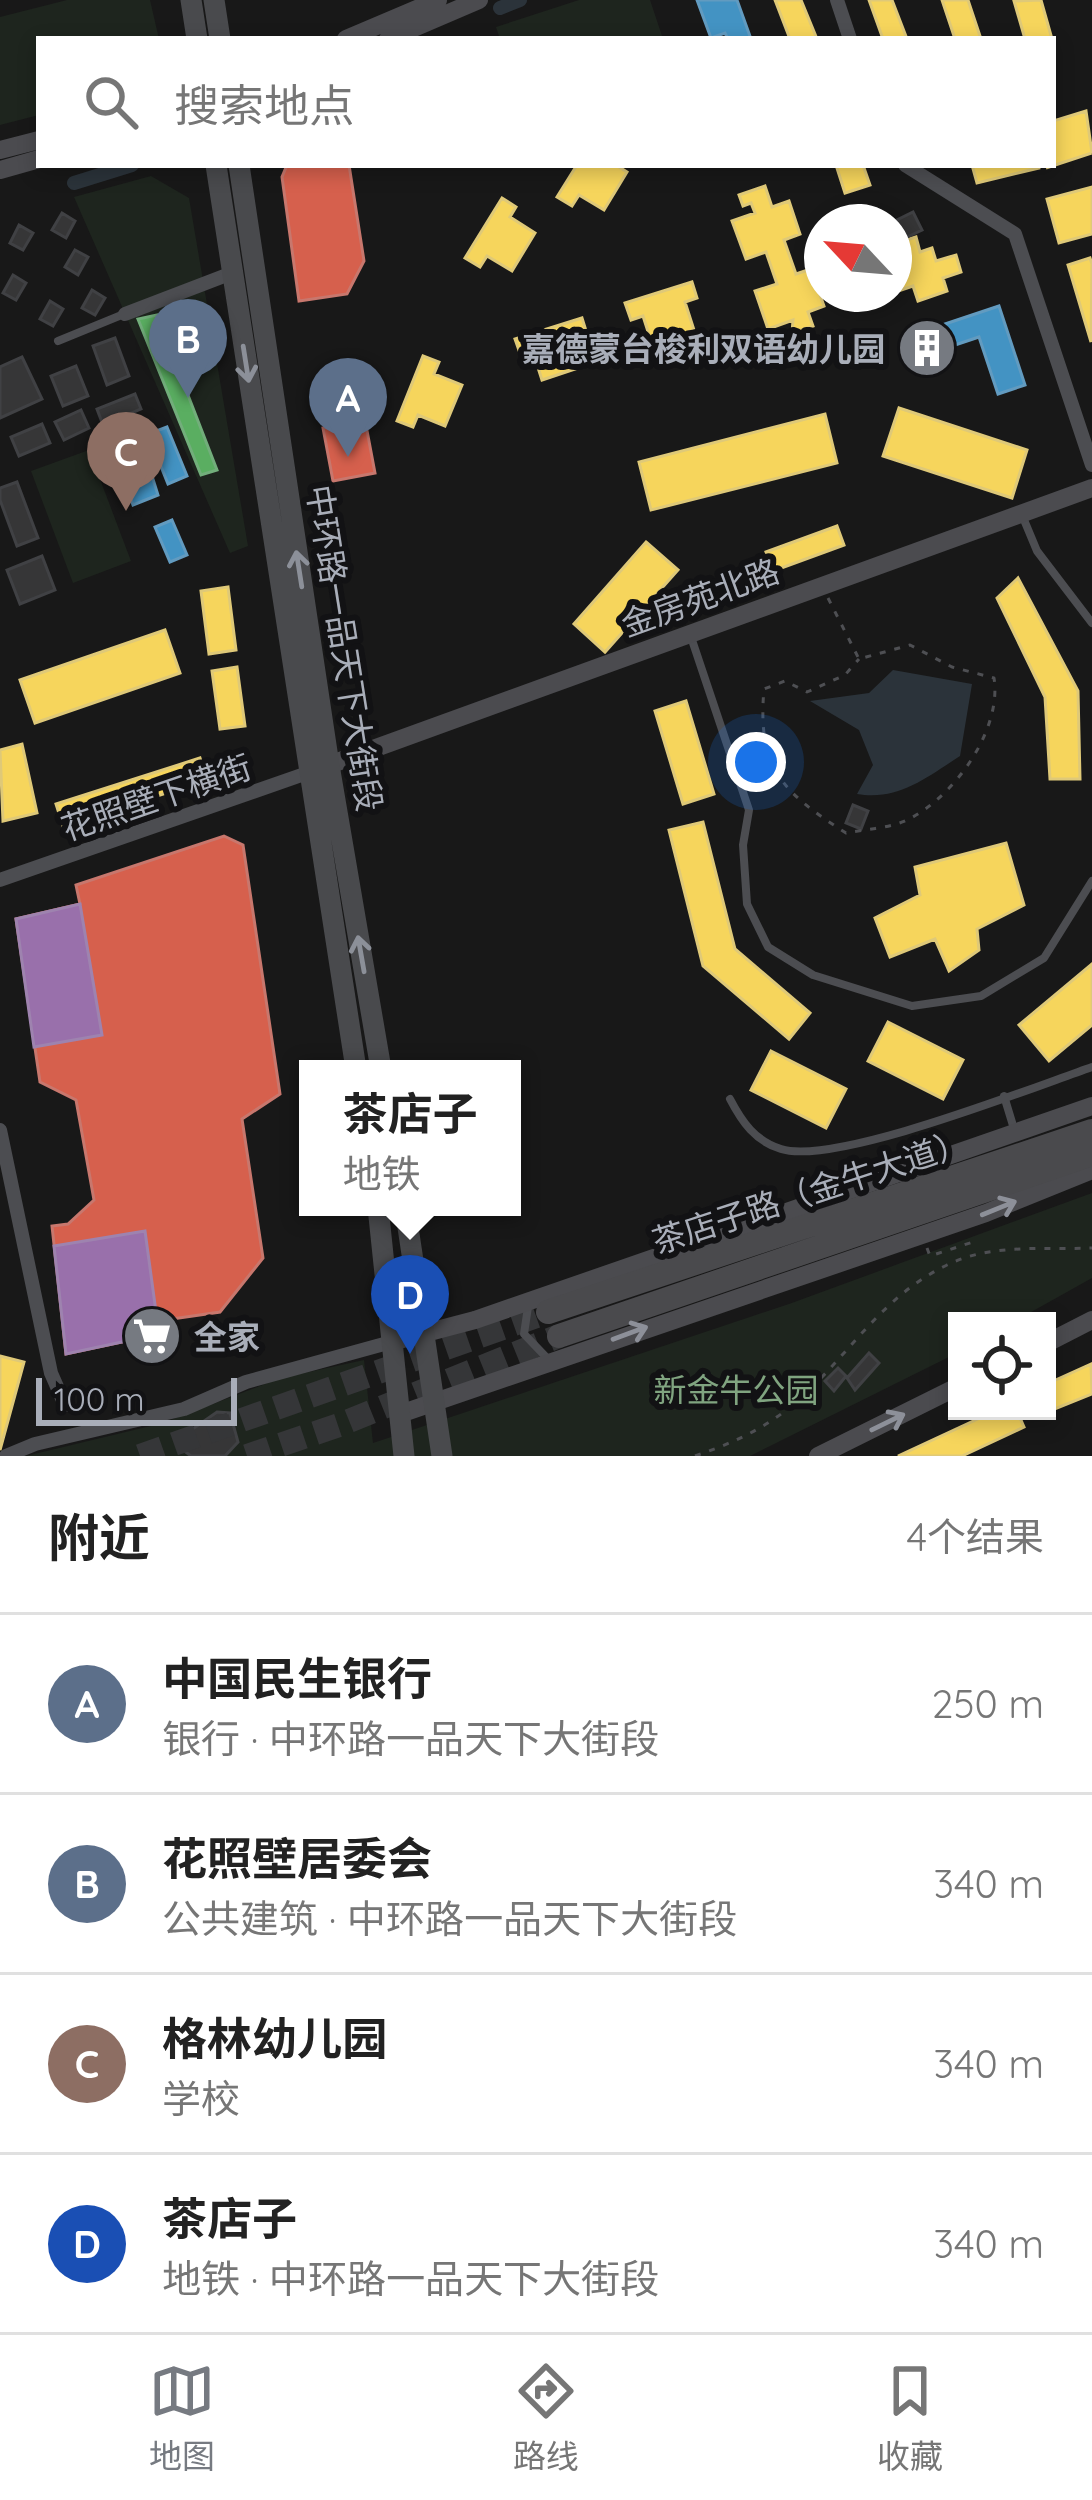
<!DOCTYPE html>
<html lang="zh">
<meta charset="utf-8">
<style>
:root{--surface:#fff;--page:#f6f6f6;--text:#222;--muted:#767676;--line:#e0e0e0;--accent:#767a81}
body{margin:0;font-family:Quicksand,"Noto Sans SC",sans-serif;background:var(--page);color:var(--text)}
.controls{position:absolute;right:36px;bottom:36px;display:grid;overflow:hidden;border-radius:0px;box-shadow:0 6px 18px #0003}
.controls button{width:108px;height:108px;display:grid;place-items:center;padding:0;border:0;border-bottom:3px solid var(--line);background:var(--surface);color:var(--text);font:60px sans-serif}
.compass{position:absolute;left:804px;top:204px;width:108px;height:108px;border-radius:50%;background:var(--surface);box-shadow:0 6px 18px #0003;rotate:296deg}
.scale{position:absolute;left:36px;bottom:30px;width:201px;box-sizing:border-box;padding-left:12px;border:6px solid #a9aeb9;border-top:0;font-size:33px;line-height:42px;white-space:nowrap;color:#a9aeb9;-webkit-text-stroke:9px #121214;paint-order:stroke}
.you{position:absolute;left:756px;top:762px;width:42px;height:42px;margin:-30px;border:9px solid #fff;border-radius:50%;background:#1a73e8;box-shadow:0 0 0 18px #1a73e833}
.badge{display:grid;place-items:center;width:78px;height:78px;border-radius:50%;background:var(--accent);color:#fff;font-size:39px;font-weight:700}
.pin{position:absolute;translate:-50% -99px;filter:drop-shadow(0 3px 6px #0008)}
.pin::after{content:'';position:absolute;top:63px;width:42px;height:36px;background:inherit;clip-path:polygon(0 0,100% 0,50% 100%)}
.popup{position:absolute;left:299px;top:1060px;width:222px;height:156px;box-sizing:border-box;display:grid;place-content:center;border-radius:0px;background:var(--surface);filter:drop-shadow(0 3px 9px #0005);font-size:39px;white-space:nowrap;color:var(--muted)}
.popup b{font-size:45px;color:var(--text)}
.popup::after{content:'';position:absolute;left:50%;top:100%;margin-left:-24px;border:24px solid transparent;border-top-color:var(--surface)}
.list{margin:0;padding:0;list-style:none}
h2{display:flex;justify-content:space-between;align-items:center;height:156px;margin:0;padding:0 48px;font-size:51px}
h2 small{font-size:39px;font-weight:400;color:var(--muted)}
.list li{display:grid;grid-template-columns:78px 1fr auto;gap:36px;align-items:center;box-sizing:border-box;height:180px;padding:0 48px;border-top:3px solid var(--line)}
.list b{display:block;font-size:45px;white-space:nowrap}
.list p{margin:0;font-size:39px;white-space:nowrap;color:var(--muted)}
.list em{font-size:39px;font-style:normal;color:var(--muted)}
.icon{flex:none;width:66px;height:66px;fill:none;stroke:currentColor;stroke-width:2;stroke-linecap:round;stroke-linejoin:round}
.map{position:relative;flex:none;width:1092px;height:1456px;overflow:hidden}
.search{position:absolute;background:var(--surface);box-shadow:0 6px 18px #0003;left:36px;right:36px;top:36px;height:132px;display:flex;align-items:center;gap:30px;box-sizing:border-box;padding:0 42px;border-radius:0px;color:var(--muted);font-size:45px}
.sheet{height:876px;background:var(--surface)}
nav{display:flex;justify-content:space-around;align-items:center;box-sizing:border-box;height:168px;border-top:3px solid var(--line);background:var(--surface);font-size:33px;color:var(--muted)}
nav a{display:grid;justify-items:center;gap:6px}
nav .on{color:var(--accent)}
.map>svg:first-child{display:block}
</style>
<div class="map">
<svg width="1092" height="1456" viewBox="0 0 1092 1456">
<rect width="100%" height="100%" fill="#181818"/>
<path fill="#1e251e" d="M67,0h83l9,39h-120v76l-39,10v-108z
M579,0h71l13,39h-163l-4,-12z
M151,176l38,22 59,348 -18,7 -156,-356z
M89,450l42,111 -58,22 -42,-112z
M1092,1193v85l-77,43h-58v32l-207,103h-724l137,-33 118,-45 83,-18 9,83 416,-139z"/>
<path fill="#2b333a" d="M893,670l79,14 -12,72c-34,22 -62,45 -103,38l16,-29 -14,-35 -49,-29 59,-8z"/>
<path fill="#f6d55c" stroke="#dfc978" stroke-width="3" d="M775,0h26l16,39h-27z
M869,0h23l15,39h-24z
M942,0h26l13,39h-26z
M1041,0l11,39h-27l-11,-38z
M1086,111l6,42 -46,15 7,-3v-44z
M577,165h39l11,7 -23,38 -25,-15 -7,11 -15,-9z
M836,165h27l7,20 -25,8z
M972,165h67v3l-62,15z
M765,186l7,21 17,-6 11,33 -16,6 12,34 15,-5 13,37 -16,6 5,14 -21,7 1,-13 -25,9 -13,-38 22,-7 -11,-32 -20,7 -14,-38 23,-8 -4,-10 -8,3 -4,-11z
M1092,187v47l-33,9 -12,-44z
M502,198l14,9 -6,10 25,16 -23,38 -25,-15 -7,11 -15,-9z
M916,237l4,15 12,-4 4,13 20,-6 5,17 -18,6 4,13 -29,10 -5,-15 -12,4 -7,-21v-11l13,-4 -4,-13z
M1090,258l2,6 -1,78 -23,-77z
M692,282l5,16 -12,4 9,28 -42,14 -9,-28 -12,4 -6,-17z
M582,318l5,16 -12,4 9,28 -42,14 -9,-28 -12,4 -6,-17z
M423,356l16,6 -5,12 28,11 -17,41 -27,-11 -5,12 -16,-6z
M899,408l128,42 -15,48 -129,-42z
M825,414l12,49 -186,47 -12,-48z
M837,526l7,19 -71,26 -7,-19z
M646,542l32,28 -73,82 -31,-28z
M1018,578l60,113 2,88h-30l-5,-82 -48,-99z
M228,587l8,63 -27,4 -8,-63z
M165,630l15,43 -145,50 -15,-43z
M237,667l8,59 -25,3 -8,-58z
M686,701l28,93 -31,10 -28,-93z
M22,744l15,69 -34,8 -3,-71z
M200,758l7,22 -144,46 -7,-22z
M703,822l32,127 75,64 -21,26 -86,-73 -34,-136z
M1006,843l18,62 -47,24 2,21 -30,21 -14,-32 -45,18 -15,-39 45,-23 -5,-28z
M1092,964v61l-43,36 -30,-36z
M888,1022l75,38 -20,39 -75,-38z
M771,1051l75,38 -20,39 -75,-38z
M0,1356l24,6 -24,88z
M1091,1364l1,30 -45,18v-28z
M995,1411h22l7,16 -62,29h-64z"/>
<path fill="#d6604d" stroke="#c8776d" stroke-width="3" d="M287,165h62l15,96 -17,33 -48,7 -17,-124z
M365,420l10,53 -42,8 -10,-53z
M224,836l19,9 37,249 -38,25 21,139 -43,54 -62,9 1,13 -93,20 -14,-128 16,-2 26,-24 -18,-100 -36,-18 -24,-163 64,-15 -4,-19z"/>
<path fill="#9970ab" stroke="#9e83af" stroke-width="3" d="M80,904l22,131 -68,12 -18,-128z
M145,1231l14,103 -93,20 -12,-108z"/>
<path fill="#4393c3" stroke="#629bc0" stroke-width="3" d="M697,0h40l14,39h-23l-3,-6 -14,5z
M999,306l26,79 -27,9 -19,-57 -66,22 -7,-22z
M167,427l20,49 -19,8 -20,-50z
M152,476l6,19 -25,10 -7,-19z
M172,520l15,35 -17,7 -15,-35z"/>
<path fill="#5aae61" stroke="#72ae7b" stroke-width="3" d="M157,315l60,155 -16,5 -63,-156z"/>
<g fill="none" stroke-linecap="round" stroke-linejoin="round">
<path stroke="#2b333a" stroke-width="14" d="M500,8l20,-8
M74,183l58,-18"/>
</g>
<path fill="#363637" stroke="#404144" stroke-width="3" d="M913,212l9,18 -28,13 -1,-21z
M62,213l13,8 -9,17 -14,-8z
M19,225l14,8 -10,17 -13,-7z
M75,250l13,7 -10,18 -13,-8z
M13,275l13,8 -10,17 -13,-7z
M92,290l13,8 -10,17 -13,-7z
M50,301l13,8 -10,17 -13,-7z
M115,338l14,38 -22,9 -14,-39z
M22,357l20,42 -42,19v-51z
M76,366l12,30 -25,10 -12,-30z
M135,394l6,15 -38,16 -6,-16z
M81,410l8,18 -25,12 -9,-18z
M42,424l8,19 -31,13 -8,-19z
M17,482l21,56 -21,8 -17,-46v-12z
M42,556l13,34 -35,14 -13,-34z
M853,805l15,6 -7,18 -15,-6z
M869,1353l10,10 -24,27 -8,-12z
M838,1368l8,8 -12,15 -9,-10z
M217,1412l13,1 8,29 -13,14h-34l-8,-6 1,-15z"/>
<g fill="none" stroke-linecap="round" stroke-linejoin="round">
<path stroke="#353638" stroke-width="24" stroke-dasharray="24 12" stroke-linecap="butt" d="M140,1456l408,-144
M247,1456l92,-31 220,-89"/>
<path stroke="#4e4f53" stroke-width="3" stroke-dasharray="6 9" stroke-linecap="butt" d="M828,598l31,61 51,-14 42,22 42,11c8,51 -38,116 -83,140 -17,10 -45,11 -65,15 -64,-41 -89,-65 -82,-144l21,-8 22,11 38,-17 14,-16
M927,1248l3,8 46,-15
M695,1456c32,-11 63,-24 90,-45 59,-46 91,-112 162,-146 44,-22 98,-15 145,-17"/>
<path stroke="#4c4d51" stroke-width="8" d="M58,341l66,-27
M1022,515l15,36 55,72
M690,634l59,176 -6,35 4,59 21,43 45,28 99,31 69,-10 63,-38 48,-77
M1004,1096l11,36
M730,1099c12,23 25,42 51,50 54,17 250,-61 311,-82
M528,1307l-4,27 23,24"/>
<path stroke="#4c4d51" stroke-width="14" d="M837,0l13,39
M905,165l110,69 77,231
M125,314l107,-41
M0,880l313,-109
M0,1130l51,243 14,32
M6,1456l29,-12 149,-35 62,-27 149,-41"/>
<path stroke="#4b4b4f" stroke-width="18" d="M346,39l92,-39
M388,39l91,-39
M0,150l39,-10
M0,170l39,-11
M329,765l763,-277
M395,1341l80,-21 617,-214
M1047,1343l45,-23
M400,1414l586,-201 106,-43
M818,1456l139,-69"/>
<path stroke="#494a4d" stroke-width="21" d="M191,0l6,39
M214,0l6,39
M216,165l140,904
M239,165l90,600 52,304
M378,1207l26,249
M405,1207l37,249"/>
<path stroke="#4a4a4d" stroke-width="24" d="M548,1312l544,-181
M559,1336l533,-182"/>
</g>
<defs><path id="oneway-shaft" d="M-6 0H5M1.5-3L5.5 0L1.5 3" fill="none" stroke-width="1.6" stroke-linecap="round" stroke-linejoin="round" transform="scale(3)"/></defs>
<g stroke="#8c9099">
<use href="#oneway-shaft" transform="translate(246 364) rotate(81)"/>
<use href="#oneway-shaft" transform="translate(299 569) rotate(-99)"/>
<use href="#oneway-shaft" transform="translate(361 954) rotate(-100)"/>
</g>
<g stroke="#8d9099">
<use href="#oneway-shaft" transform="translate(999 1208) rotate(-22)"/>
<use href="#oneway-shaft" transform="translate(630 1333) rotate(-20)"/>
<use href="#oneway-shaft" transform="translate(888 1422) rotate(-26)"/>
</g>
<defs>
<symbol id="building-disc" viewBox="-11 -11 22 22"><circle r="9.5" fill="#767a81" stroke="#121214"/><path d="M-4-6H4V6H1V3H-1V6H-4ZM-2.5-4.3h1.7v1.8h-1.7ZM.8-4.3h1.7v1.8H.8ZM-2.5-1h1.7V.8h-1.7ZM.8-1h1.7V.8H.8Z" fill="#fff"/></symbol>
<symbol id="supermarket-disc" viewBox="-11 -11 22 22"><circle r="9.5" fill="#767a81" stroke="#121214"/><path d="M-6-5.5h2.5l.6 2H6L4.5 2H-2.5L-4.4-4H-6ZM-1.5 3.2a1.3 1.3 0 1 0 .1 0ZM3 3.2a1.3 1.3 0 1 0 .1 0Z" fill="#fff"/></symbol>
</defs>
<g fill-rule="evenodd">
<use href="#building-disc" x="894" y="315" width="66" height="66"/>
<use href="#supermarket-disc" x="119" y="1303" width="66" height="66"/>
</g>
<g text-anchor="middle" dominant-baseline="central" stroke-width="12" stroke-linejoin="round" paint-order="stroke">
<g font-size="33" font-weight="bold" fill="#a9aeb9" stroke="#121214" text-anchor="end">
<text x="885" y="348">嘉德蒙台梭利双语幼儿园</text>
<text x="194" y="1336" text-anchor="start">全家</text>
</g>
<g font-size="33" fill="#a9aeb9" stroke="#121214">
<text transform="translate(700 597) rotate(-20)">金房苑北路</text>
<text transform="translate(345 648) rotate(81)">中环路一品天下大街段</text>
<text transform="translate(156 797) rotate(-19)">花照壁下横街</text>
<text transform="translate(810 1191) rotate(-18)">茶店子路（金牛大道）</text>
</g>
<g font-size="33" fill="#80a480" stroke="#121214">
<text x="736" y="1389">新金牛公园</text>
</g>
</g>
</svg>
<div class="controls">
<button><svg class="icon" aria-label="locate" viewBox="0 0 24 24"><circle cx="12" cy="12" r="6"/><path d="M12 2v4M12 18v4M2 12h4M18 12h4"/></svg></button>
</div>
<svg class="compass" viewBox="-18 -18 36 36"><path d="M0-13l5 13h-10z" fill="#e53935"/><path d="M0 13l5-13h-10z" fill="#767676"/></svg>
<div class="scale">100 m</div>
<div class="you"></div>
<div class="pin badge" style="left:348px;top:457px;background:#5c6f8a">A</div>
<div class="pin badge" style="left:188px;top:398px;background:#5c6f8a">B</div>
<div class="pin badge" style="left:126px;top:511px;background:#8d6e63">C</div>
<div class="pin badge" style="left:410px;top:1354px;background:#1a4fb4">D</div>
<div class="popup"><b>茶店子</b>地铁</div>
<div class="search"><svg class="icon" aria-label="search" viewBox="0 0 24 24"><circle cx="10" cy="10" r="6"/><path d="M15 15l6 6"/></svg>搜索地点</div>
</div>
<section class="sheet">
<h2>附近<small>4个结果</small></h2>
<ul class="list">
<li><span class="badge" style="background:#5c6f8a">A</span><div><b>中国民生银行</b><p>银行 · 中环路一品天下大街段</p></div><em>250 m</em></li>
<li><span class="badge" style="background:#5c6f8a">B</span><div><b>花照壁居委会</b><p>公共建筑 · 中环路一品天下大街段</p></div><em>340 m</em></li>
<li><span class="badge" style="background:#8d6e63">C</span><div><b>格林幼儿园</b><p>学校</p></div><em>340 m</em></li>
<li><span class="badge" style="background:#1a4fb4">D</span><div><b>茶店子</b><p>地铁 · 中环路一品天下大街段</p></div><em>340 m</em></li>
</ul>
</section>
<nav>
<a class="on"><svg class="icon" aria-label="map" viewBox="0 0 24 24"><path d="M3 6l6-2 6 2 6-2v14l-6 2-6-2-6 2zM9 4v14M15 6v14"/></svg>地图</a>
<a><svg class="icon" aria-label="directions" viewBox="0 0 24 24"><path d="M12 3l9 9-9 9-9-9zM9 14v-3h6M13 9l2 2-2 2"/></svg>路线</a>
<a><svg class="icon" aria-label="saved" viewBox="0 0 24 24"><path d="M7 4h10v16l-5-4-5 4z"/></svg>收藏</a>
</nav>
